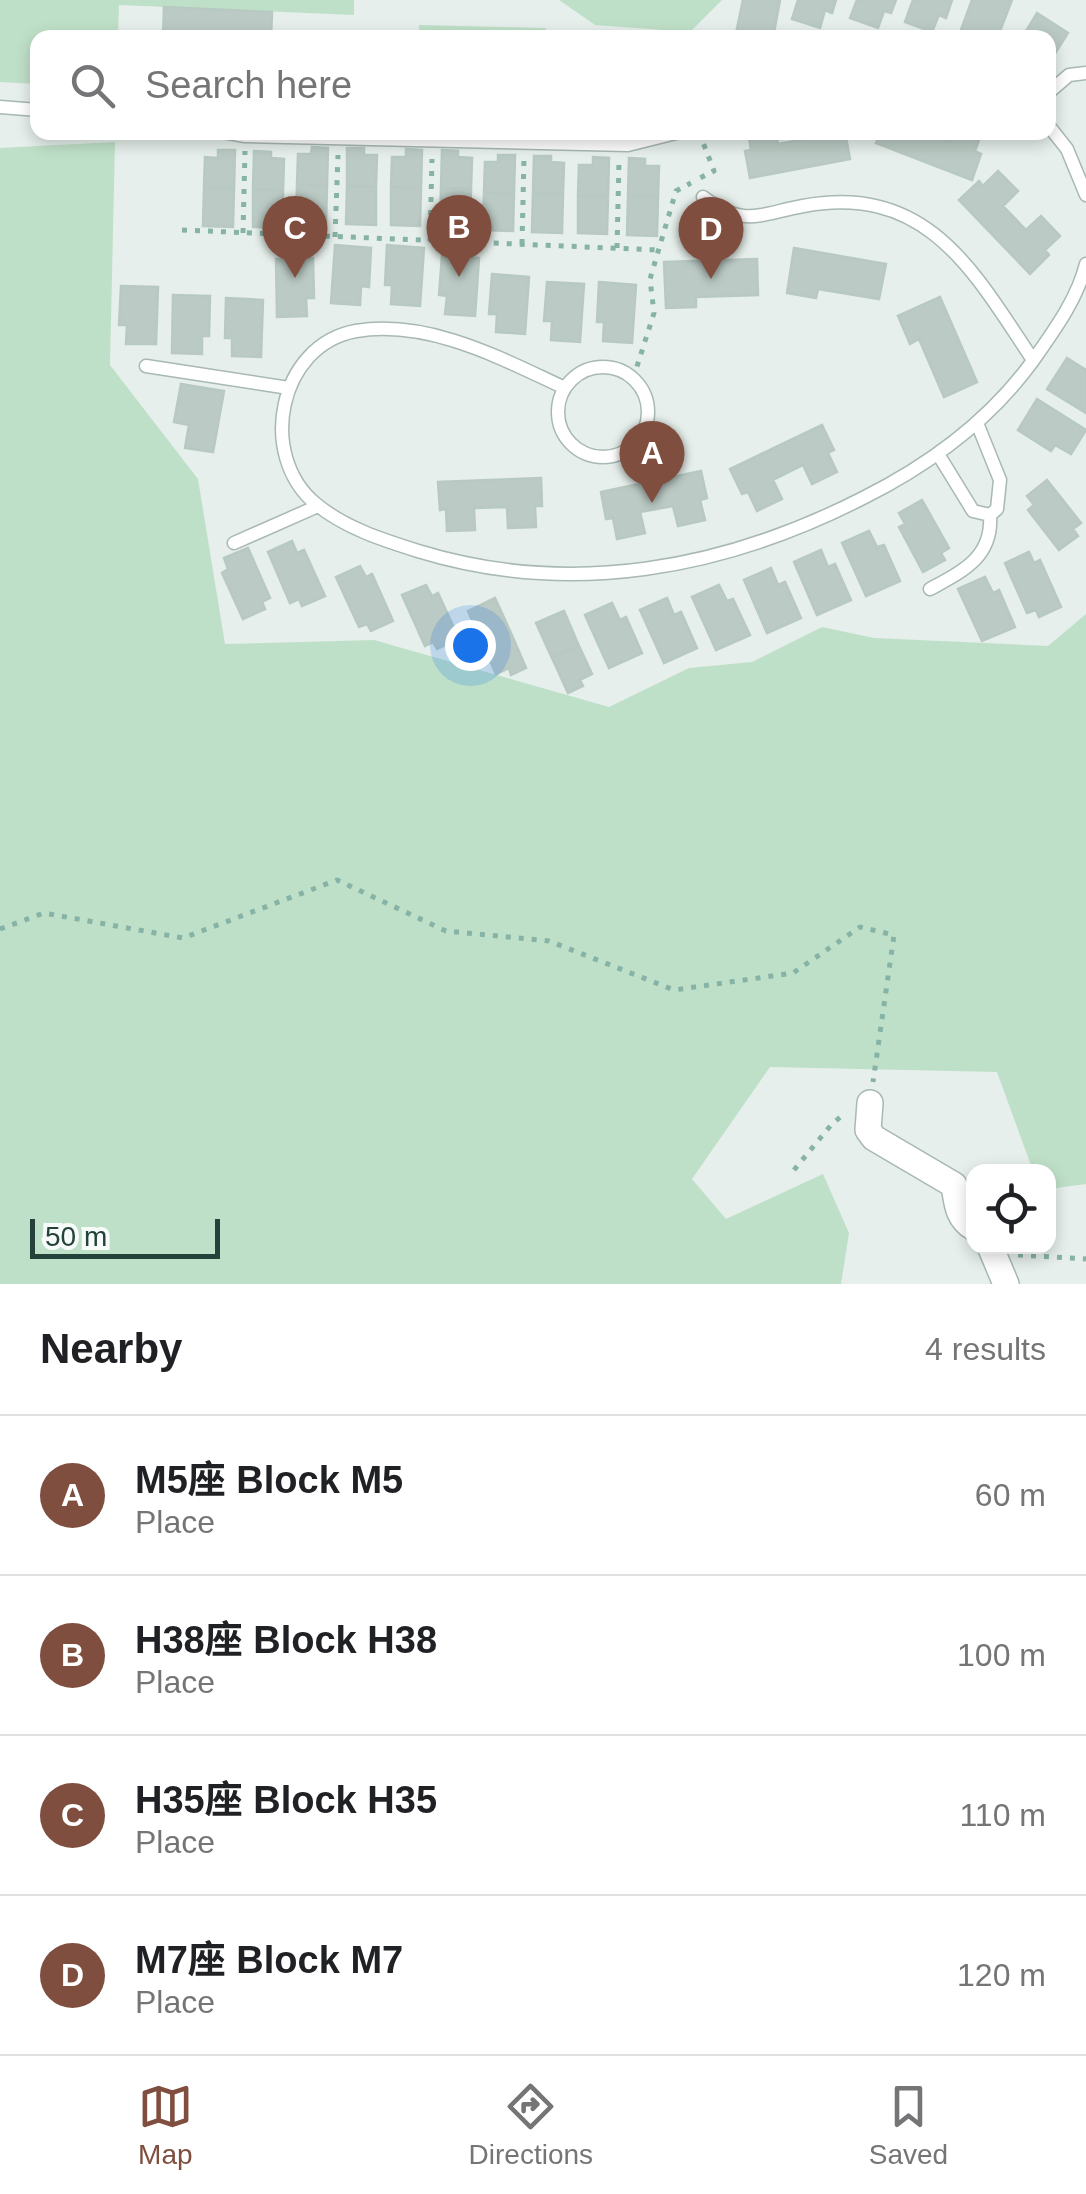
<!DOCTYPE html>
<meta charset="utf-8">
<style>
:root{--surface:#fff;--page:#f2f2f2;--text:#202124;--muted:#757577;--line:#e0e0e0;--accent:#7f4e3f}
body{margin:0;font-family:Arial,"Noto Sans TC",sans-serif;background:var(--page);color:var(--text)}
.controls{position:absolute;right:30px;bottom:30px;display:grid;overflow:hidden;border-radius:20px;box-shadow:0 5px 15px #0003}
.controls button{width:90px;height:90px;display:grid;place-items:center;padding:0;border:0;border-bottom:2px solid var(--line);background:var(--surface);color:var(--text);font:50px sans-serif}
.scale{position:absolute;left:30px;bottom:25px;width:190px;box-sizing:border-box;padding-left:10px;border:5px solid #24423a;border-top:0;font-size:28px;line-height:35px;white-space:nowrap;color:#24423a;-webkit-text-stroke:8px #f7fbf9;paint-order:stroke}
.you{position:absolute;left:470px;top:645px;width:35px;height:35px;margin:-25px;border:8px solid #fff;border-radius:50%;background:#1a73e8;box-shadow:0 0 0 15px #1a73e833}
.badge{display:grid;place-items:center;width:65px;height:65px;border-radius:50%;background:var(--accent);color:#fff;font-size:32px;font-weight:700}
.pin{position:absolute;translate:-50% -82px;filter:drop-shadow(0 2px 5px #0008)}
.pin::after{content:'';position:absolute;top:52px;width:35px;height:30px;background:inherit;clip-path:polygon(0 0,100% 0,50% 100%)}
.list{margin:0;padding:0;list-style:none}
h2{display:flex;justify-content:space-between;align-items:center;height:130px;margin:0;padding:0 40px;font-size:42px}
h2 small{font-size:32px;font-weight:400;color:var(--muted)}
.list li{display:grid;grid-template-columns:65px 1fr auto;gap:30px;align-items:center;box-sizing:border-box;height:160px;padding:0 40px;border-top:2px solid var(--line)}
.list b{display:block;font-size:38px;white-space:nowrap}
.list p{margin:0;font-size:32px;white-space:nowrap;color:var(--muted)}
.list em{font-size:32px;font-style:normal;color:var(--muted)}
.icon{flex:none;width:55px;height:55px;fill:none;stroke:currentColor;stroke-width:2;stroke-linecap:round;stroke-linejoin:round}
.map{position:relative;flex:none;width:1086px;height:1284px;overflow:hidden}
.search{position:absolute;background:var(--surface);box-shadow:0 5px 15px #0003;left:30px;right:30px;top:30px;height:110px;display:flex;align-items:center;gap:25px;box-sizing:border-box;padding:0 35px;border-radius:20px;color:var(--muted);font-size:38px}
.sheet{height:770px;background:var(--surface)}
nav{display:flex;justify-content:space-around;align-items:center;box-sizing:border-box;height:140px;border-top:2px solid var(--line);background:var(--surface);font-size:28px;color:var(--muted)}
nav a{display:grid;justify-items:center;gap:5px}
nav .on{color:var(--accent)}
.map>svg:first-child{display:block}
</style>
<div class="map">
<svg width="1086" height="1284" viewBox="0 0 1086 1284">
<rect width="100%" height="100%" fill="#e6efeb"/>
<path fill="#bfe0c8" d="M0,0h354v15l-235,-10 -1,32 -80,1 -1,46 -37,-2z
M559,0h163l-32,32 -95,-7z
M419,25l127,3v9h-127z
M115,142l-5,223 88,114 27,165 149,-4 235,67 80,-39 63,-6 70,-35 52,11 174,8 38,-32v570l-37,5 -1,-17 -15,-1 -36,-99 -227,-5 -78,112 34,40 97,-45 26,59 -8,51h-841v-1136z"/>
<path fill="#bbcac4" stroke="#b8c9c2" stroke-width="2.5" d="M743,0h37l-7,38h-38z
M798,0h38l-4,13 -7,-3 -5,18 -28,-9z
M857,0h39l-5,13 -7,-2 -6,17 -28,-10z
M913,0h39l-6,18 -7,-3 -7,17 -27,-10z
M972,0h40l-14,36 -7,-3 -1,5h-32z
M164,7l108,5 -1,26h-108z
M1037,13l31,20 -20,32v-27h-26z
M748,132h28l2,12 33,-6 -1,-6h35l5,27 -100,19 -5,-27 6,-1z
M880,132h45l24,10 4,-10h29l-7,19 6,3 -9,26 -96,-37z
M312,147l16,1 -1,38 -30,-1 1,-31h13z
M347,148h17v7h13l-1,32 -29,-1z
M406,149l16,1 -1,38 -30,-1 1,-30h14z
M218,150h17l-1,39 -30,-1 1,-31 13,1z
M442,150l16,1v6l14,1 -1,31 -30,-1z
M254,151l17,1v6l13,1 -1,31 -30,-1z
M498,155h17l-1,39 -30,-1 1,-31h13z
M534,156h17v6l13,1 -1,31 -30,-1z
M593,157l16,1 -1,39 -30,-1 1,-31h14z
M629,158l16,1v7h14l-1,31 -30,-1z
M998,171l20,20 -15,15 23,24 15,-14 19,20 -15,14 4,5 -19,19 -71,-74 20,-19 4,5z
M297,185l30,1 -1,38 -30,-1z
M347,186l29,1v38l-30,-1z
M391,187l30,1 -1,38 -29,-1z
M204,188l30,1 -1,38 -30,-1z
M441,188l30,1 -1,38 -30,-1z
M253,189l30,1v38l-30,-1z
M484,193l30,1 -1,37 -30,-1z
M533,193l30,1 -1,39 -30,-1z
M578,196l30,1 -1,37 -29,-1z
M628,196l30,1 -1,39 -30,-1z
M335,245l36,3 -2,39 -8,-1 -1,19 -29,-2z
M387,245l37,3 -4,58 -29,-2 1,-19h-7z
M794,248l92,16 -7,35 -61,-10 -2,9 -29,-5z
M442,256l37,2 -4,58 -30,-2 2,-18 -8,-1z
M313,258l1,40h-8l1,18 -30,1 -1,-58z
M757,259l1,36 -62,2v10l-30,1 -2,-46z
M492,274l37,3 -4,57 -29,-2 1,-18h-8z
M547,282l37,2 -4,58 -29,-2 1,-19h-8z
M599,282l37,3 -4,58 -29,-2 1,-19h-7z
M121,286l37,1 -2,57h-30l1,-19h-8z
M173,295l37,1 -1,40h-7v18l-30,-1z
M940,297l37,85 -33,15 -25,-58 -9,5 -12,-28z
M226,298l37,2 -2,57 -29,-1v-18h-7z
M1067,358l19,12v43l-39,-24z
M181,384l43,7 -11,61 -28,-4 4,-23 -15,-3z
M1037,399l49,31 -15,24 -16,-9 -4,6 -33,-21z
M822,425l12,25 -6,3 9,19 -25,12 -9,-19 -30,15 9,19 -25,12 -9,-19 -6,2 -12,-25z
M701,471l6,27 -7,2 5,20 -27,6 -5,-20 -33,6 5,21 -28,6 -4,-21 -7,1 -5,-27z
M541,478l1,28h-7l1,21 -28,1 -1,-21 -33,1 1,22 -28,1 -1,-22 -6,1 -2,-28z
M1047,480l34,43 -8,6 5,7 -19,14 -31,-40 6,-5 -7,-9z
M922,500l27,48 -8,5 4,7 -22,12 -24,-45 6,-3 -6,-11z
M869,531l8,16 7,-2 16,36 -34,15 -24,-53z
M292,541l5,12 7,-3 21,46 -23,10 -3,-7 -9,4 -22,-51z
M248,548l22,50 -8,4 3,7 -22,10 -21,-46 6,-4 -4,-11z
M821,550l7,17 7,-3 16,36 -34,15 -23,-53z
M1029,552l5,11 6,-3 21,47 -22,10 -3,-7 -9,3 -22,-50z
M360,566l6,11 6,-3 21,47 -22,10 -4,-7 -8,3 -23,-50z
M771,568l7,17 7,-3 16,36 -34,15 -23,-53z
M985,577l8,16 6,-3 16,37 -33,14 -24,-52z
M426,585l6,11 6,-3 21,46 -22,10 -4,-7 -8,4 -23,-51z
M719,585l8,16 6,-2 17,36 -34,15 -24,-53z
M495,598l16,35 -28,12 -15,-34z
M667,598l7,17 7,-3 16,36 -33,15 -24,-53z
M612,603l8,17 6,-3 16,36 -33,15 -24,-53z
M564,611l15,35 -27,12 -16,-35z
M511,633l15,35 -15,7 -2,-7 -13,6 -13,-29z
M579,646l13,28 -12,6 3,6 -15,7 -16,-35z"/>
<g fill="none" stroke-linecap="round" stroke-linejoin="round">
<defs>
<path id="lane" d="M1048,93l21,-18 17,-2
M0,107l38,3
M1048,125l19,24 19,46
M223,132l22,4 383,9 52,-13
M703,197c41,31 56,17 100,9 125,-23 171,66 230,154
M146,366l143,22
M558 412a45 45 0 1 1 90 0a45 45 0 1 1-90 0Z
M565,388c-63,-29 -136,-69 -209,-57 -78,14 -99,125 -40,173 29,24 67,36 102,47 153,47 306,18 445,-53 66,-33 125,-76 169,-136 21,-30 45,-62 54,-98
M938,454l35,57 17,4 7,-6 3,-29 -23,-57
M234,543l84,-37
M930,589c33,-18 63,-32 60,-74"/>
<path id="street" d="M870,1103l-2,27 6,8 80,47c3,18 3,33 20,43
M990,1246l16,38"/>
</defs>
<use href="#lane" stroke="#a8b8b2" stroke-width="15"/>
<use href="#street" stroke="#a8b8b2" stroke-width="28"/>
<path stroke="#86b3a5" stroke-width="5" stroke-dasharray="5 8" stroke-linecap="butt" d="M699,132l15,39 -14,7
M182,230l476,20
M243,233l2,-82
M335,237l3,-82
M430,241l2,-82
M522,244l2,-86
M617,248l2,-87
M633,379l21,-66 -4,-34 26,-88 15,-8
M0,929l44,-16 139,25 154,-58 109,51 103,10 125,49 119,-17 67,-46 34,8 -21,147
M794,1170l37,-45 14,-12
M1018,1255l68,4"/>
<use href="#lane" stroke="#fff" stroke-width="12"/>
<use href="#street" stroke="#fff" stroke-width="25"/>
</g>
</svg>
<div class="controls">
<button><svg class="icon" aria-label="locate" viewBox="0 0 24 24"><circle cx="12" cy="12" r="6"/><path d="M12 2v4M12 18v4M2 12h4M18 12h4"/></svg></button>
</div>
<div class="scale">50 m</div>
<div class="you"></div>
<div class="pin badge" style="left:652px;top:503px">A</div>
<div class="pin badge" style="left:459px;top:277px">B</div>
<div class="pin badge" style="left:295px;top:278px">C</div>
<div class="pin badge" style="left:711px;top:279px">D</div>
<div class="search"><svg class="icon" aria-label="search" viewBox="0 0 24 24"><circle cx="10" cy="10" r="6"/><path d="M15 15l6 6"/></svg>Search here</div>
</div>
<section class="sheet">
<h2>Nearby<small>4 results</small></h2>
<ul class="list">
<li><span class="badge">A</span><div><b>M5座 Block M5</b><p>Place</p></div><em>60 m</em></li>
<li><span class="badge">B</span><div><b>H38座 Block H38</b><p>Place</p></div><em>100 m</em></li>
<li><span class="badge">C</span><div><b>H35座 Block H35</b><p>Place</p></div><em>110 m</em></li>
<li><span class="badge">D</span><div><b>M7座 Block M7</b><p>Place</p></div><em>120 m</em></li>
</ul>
</section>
<nav>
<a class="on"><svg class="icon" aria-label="map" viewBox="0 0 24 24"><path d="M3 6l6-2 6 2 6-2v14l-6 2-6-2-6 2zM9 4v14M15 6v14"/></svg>Map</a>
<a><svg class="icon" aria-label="directions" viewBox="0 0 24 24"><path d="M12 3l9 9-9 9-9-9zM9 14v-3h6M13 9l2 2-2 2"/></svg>Directions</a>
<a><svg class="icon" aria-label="saved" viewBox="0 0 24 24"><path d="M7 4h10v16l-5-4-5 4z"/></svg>Saved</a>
</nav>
